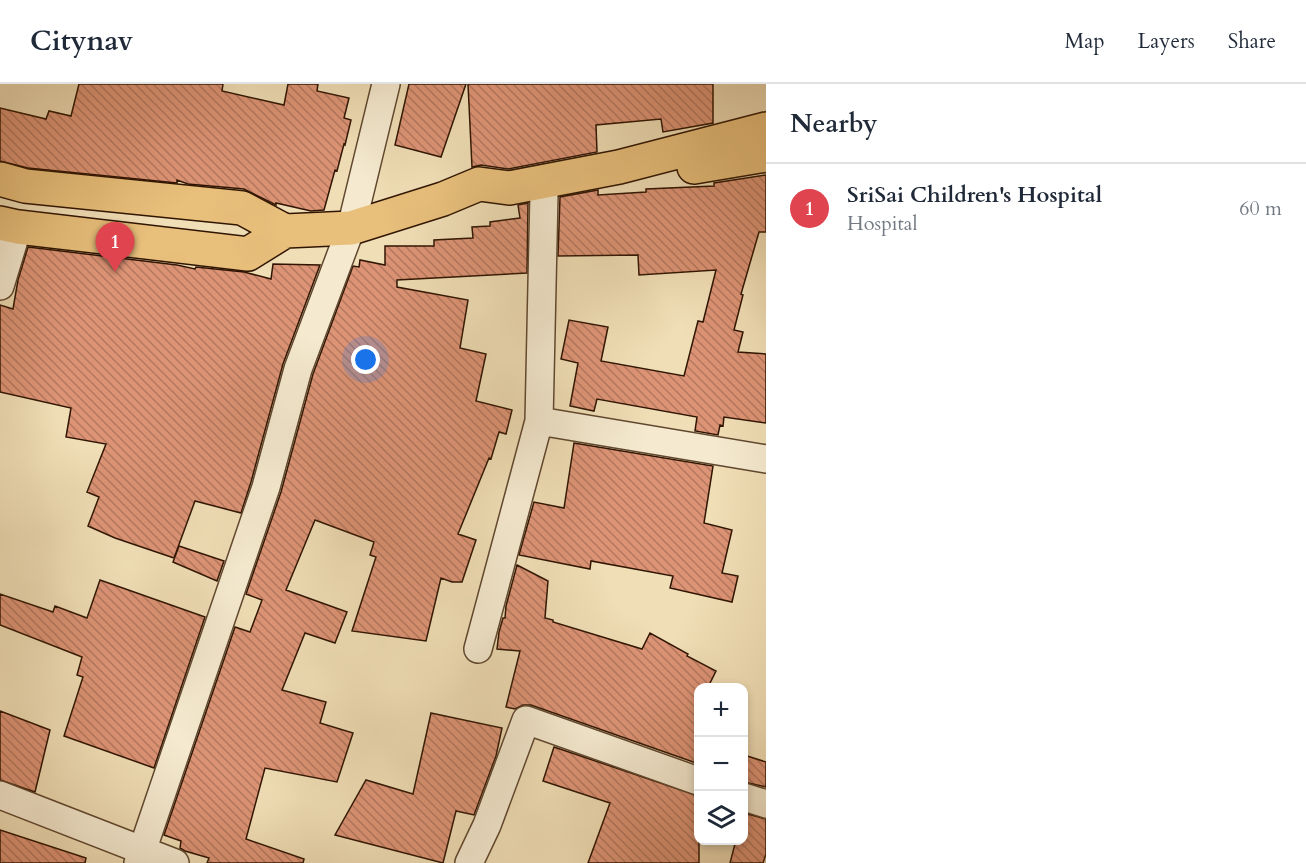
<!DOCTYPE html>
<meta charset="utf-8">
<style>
:root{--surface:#fff;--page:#f2f2f3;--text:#1f2937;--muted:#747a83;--line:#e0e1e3;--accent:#2563eb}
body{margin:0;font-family:Cardo,serif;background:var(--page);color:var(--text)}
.controls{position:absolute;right:18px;bottom:18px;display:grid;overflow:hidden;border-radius:12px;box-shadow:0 3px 9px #0003}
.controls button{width:54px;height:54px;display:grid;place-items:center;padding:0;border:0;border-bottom:2px solid var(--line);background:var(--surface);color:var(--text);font:30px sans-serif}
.you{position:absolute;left:366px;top:276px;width:21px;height:21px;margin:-15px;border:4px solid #fff;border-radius:50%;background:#1a73e8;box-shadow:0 0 0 9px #1a73e833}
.badge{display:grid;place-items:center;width:39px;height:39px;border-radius:50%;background:var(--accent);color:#fff;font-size:20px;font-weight:700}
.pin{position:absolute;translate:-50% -50px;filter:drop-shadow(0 2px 3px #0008)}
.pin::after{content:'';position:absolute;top:32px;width:21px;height:18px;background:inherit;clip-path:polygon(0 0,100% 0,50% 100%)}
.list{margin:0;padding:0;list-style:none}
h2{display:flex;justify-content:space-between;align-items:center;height:78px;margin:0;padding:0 24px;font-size:26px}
h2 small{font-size:20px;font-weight:400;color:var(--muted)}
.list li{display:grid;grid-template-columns:39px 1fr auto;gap:18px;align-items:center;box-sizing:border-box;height:90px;padding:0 24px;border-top:2px solid var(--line)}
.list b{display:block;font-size:22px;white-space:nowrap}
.list p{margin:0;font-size:20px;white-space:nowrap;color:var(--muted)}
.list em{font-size:20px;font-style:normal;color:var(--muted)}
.icon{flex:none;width:33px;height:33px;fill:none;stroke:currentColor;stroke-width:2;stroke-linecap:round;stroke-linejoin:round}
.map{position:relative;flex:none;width:766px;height:779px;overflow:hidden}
header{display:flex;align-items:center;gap:36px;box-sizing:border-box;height:84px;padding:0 30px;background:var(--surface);border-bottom:2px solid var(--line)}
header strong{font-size:28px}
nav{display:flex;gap:33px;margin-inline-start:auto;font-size:21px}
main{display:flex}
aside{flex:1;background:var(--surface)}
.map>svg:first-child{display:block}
</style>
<header>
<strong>Citynav</strong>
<nav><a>Map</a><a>Layers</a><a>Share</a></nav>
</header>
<main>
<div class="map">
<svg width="766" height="779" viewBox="0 0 766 779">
<defs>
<pattern id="building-back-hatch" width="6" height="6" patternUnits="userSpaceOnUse" patternTransform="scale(1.5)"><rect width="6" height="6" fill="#dd9476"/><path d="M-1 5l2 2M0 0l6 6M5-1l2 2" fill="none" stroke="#b4785f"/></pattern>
</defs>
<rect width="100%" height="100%" fill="#f0deb6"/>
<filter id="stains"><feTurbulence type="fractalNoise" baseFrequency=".00333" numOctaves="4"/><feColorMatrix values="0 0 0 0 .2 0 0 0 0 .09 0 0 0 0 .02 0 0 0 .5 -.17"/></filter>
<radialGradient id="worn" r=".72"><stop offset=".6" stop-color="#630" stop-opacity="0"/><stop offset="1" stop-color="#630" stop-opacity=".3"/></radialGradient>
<path fill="url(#building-back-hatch)" stroke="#301502" stroke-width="1.5" d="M79,0h144l-1,7 62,14 4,-21h30l-1,7 32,7 -5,20 7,2 -6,25 -1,-1 -7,27 -2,-1 -11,40 -13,1 -35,-8v2l-32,-16 -56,-5 -11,-4v3l-149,-15 -28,-7v-53l46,11 3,-8 22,5z
M409,0h57l-25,73 -46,-12z
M468,0h245v39l-50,9 -2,-13 -65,6 1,27 -89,17 -27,-4 -9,2z
M766,91v57h-7l-18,62 2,1 -9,35 9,2 -5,20 28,2v69l-42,-6 -1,9 -3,-1 -2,10 -23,-4 2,-14 -100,-18 -3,12 -24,-5 8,-43 -17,-4 8,-39 39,7 -7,34 83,15 14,-55 5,1 13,-52 -77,5 -1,-20 -80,1 2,-59 38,-7v5l48,-3v-3l68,-3v-3z
M528,119l-1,70 -130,7v7l71,13 -8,48 26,6 -10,47 36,9 -6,24 -7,-2 -8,27 -2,-1 -31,76 18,6 -14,42h-10l-11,-4 -15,63 -74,-10 24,-74 -6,-2 4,-13 -59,-22 -29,70 61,22 -12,31 -30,-10 -23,57 44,12 -6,21 33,10 -16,49 -72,-14 -19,71 58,20 -1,4h-96l2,-5 -24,-7 -5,-3 1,-7 -17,-6 71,-208 15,5 12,-32 -16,-6 35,-102 32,-118 40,-108 6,1 1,-7 25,5v-19h49v-6l39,-2 -1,-11 18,-1v-4l30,-4 -2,-13z
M28,163l149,18 18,4 1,-2 48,5 27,7 2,-15 47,1 -37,99 -32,118 -10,31 -46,-12 -21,57 -59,-20 -27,-12 11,-29 -12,-5 19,-48 -40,-7 5,-29 -71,-16v-87l13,4 5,-29z
M574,359l139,23 -9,57 28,7 -10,43 16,3 -6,26 -62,-14 3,-12 -82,-15 -1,8 -71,-14 15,-53 30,6z
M179,462l45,15 -7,20 -44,-19z
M517,481l31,16 -3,37 8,2v2l89,27 8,-16 38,21 -1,2 29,15 -8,16h-9v77l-168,-59h-8l-8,4 -9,-2 14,-56 -23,-2 2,-17 4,-14h2l1,-12z
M100,496l105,37 -51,151 -90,-32 19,-59 -6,-2 5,-18 -82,-32v-31l53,18 2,-6 32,12z
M0,627l50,19 -15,62 -35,-12z
M431,629l71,15 -6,28 -22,59 -18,-4 -13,52 -108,-28 31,-55 47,14z
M554,663l145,49v67h-111l22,-60 -67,-22z
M744,671l22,7v25l-22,-5z
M744,729l22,6v35l-3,9h-33l6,-23h8z
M0,746l86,28 -1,5h-85z"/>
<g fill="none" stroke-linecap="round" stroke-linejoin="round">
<defs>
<path id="minor" d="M0,202l18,-59
M539,337l5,-227
M478,565l61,-228 227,38
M0,711l175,68
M744,713l22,7
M138,779l128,-376 32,-118 53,-141 35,-144
M469,779l18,-38 39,-105 172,61"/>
<path id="primary" d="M694,83l72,-12
M0,95l25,7 217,22 43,23
M0,139l18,4 230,27 37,-23 66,-3 92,-29 36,-15 30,4 110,-21 147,-38"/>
</defs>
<use href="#minor" stroke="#60472f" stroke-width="30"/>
<use href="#primary" stroke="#301502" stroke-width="36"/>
<use href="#minor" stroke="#f5ead0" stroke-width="27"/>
<use href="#primary" stroke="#e8bf7b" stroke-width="33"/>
</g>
<rect width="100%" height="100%" filter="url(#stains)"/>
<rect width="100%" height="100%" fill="url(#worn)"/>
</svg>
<div class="controls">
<button>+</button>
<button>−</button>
<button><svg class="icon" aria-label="layers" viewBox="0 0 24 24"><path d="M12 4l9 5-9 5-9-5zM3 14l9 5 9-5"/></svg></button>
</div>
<div class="you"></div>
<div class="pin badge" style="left:115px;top:188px;background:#e0444e">1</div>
</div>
<aside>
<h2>Nearby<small></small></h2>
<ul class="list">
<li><span class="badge" style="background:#e0444e">1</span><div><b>SriSai Children's Hospital</b><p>Hospital</p></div><em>60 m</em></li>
</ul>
</aside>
</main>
